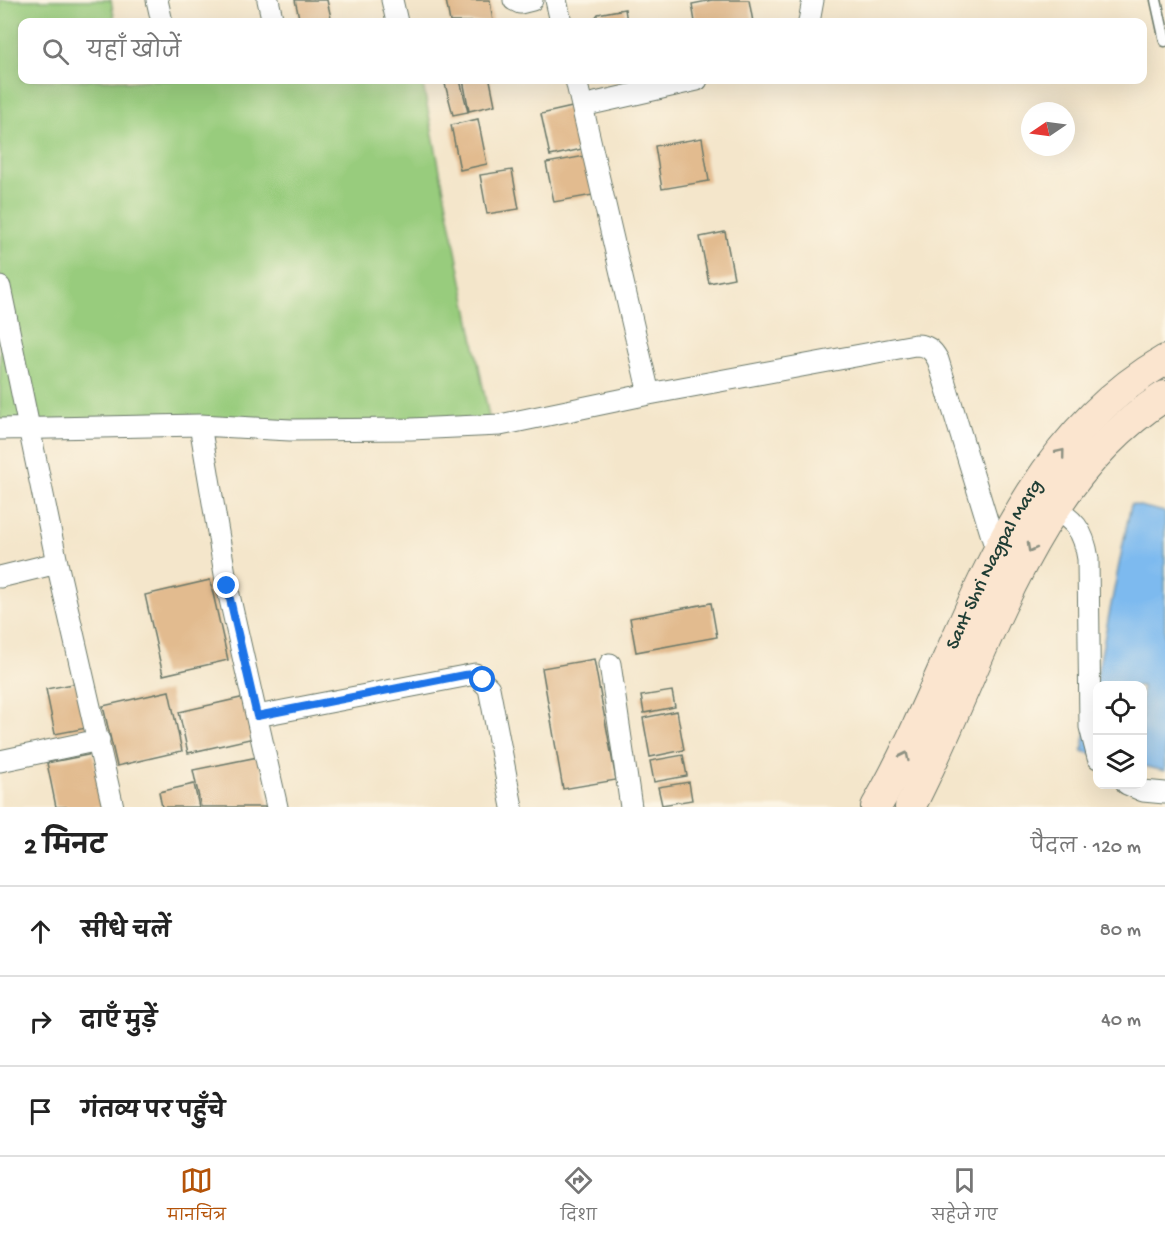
<!DOCTYPE html>
<html lang="hi">
<meta charset="utf-8">
<style>
:root{--surface:#fff;--page:#f2f2f2;--text:#222;--muted:#767676;--line:#e0e0e0;--accent:#b45309}
body{margin:0;font-family:"Gochi Hand","Playpen Sans Deva",sans-serif;background:var(--page);color:var(--text)}
.controls{position:absolute;right:18px;bottom:18px;display:grid;overflow:hidden;border-radius:12px;box-shadow:0 6px 24px #0002}
.controls button{width:54px;height:54px;display:grid;place-items:center;padding:0;border:0;border-bottom:2px solid var(--line);background:var(--surface);color:var(--text);font:30px sans-serif}
.compass{position:absolute;left:1021px;top:102px;width:54px;height:54px;border-radius:50%;background:var(--surface);box-shadow:0 6px 24px #0002;rotate:257deg}
.stop{position:absolute;width:18px;height:18px;margin:-14px;border:4px solid #1a73e8;border-radius:50%;background:#fff}
.stop.end{background:#1a73e8;border-color:#fff;box-shadow:0 2px 6px #0008}
.list{margin:0;padding:0;list-style:none}
h2{display:flex;justify-content:space-between;align-items:center;height:78px;margin:0;padding:0 24px;font-size:26px}
h2 small{font-size:20px;font-weight:400;color:var(--muted)}
.list li{display:grid;grid-template-columns:39px 1fr auto;gap:18px;align-items:center;box-sizing:border-box;height:90px;padding:0 24px;border-top:2px solid var(--line)}
.list b{display:block;font-size:22px;white-space:nowrap}
.list em{font-size:20px;font-style:normal;color:var(--muted)}
.icon{flex:none;width:33px;height:33px;fill:none;stroke:currentColor;stroke-width:2;stroke-linecap:round;stroke-linejoin:round}
.map{position:relative;flex:none;width:1165px;height:807px;overflow:hidden}
.search{position:absolute;background:var(--surface);box-shadow:0 6px 24px #0002;left:18px;right:18px;top:18px;height:66px;display:flex;align-items:center;gap:15px;box-sizing:border-box;padding:0 21px;border-radius:12px;color:var(--muted);font-size:22px}
.sheet{height:348px;background:var(--surface)}
nav{display:flex;justify-content:space-around;align-items:center;box-sizing:border-box;height:84px;border-top:2px solid var(--line);background:var(--surface);font-size:16px;color:var(--muted)}
nav a{display:grid;justify-items:center;gap:3px}
nav .on{color:var(--accent)}
.map>svg:first-child{display:block}
</style>
<div class="map">
<svg width="1165" height="807" viewBox="0 0 1165 807">
<rect width="100%" height="100%" fill="#fcf5e5"/>
<filter id="ink" filterUnits="userSpaceOnUse"><feTurbulence type="fractalNoise" baseFrequency=".0167" numOctaves="2"/><feDisplacementMap in="SourceGraphic" scale="12" xChannelSelector="R" yChannelSelector="G"/><feConvolveMatrix kernelMatrix="1 2 1 2 8 2 1 2 1" color-interpolation-filters="sRGB"/></filter>
<filter id="wash" filterUnits="userSpaceOnUse"><feTurbulence type="fractalNoise" baseFrequency=".008" numOctaves="4" result="noise"/><feDisplacementMap in="SourceGraphic" scale="24" xChannelSelector="R" yChannelSelector="G"/><feGaussianBlur stdDeviation="1.35" result="paint"/><feColorMatrix in="noise" values="0 0 0 0 0 0 0 0 0 0 0 0 0 0 0 0 0 1.4 0 .05"/><feComposite in="paint" operator="in"/></filter>
<g filter="url(#wash)">
<rect width="100%" height="100%" fill="#f4e6cb"/>
<path fill="#98cc7d" stroke="#5c8458" stroke-width="1.5" d="M0,0h111l4,22h-93v58h103l1,2 20,-2h276l68,342h-490z"/>
<path fill="#7dbaef" stroke="#4e7c92" stroke-width="1.5" d="M1131,504l34,8v259l-22,-5 -1,-80h-44l-1,69 -15,-4z"/>
<g id="blocks">
<path fill="#e2bb8f" d="M295,0h32l5,22h-32z
M446,0h44l3,22h-43z
M712,0h37l4,22h-58l-3,-18z
M625,9l2,13h-35l6,-8z
M444,80h16l8,32 -15,3z
M463,80h27l5,25 -26,6z
M581,105l10,42 -41,9 -9,-42z
M478,119l9,45 -27,6 -9,-45z
M702,138l7,43 -47,8 -7,-43z
M585,156l8,39 -39,7 -8,-39z
M512,170l7,39 -32,5 -7,-39z
M725,232l9,46 -25,5 -9,-46z
M210,580l18,80 -65,15 -18,-80z
M711,603l6,34 -81,15 -6,-34z
M594,659l22,121 -53,9 -21,-121z
M83,682l9,45 -37,7 -9,-45z
M169,691l13,60 -65,15 -14,-60z
M672,691l3,16 -31,6 -3,-17z
M245,697l9,41 -66,15 -9,-41z
M677,711l7,39 -34,7 -7,-39z
M93,754l11,53h-48l-9,-44z
M683,755l4,21 -33,6 -4,-21z
M258,757l11,50h-68l-8,-37z
M689,782l3,18 -30,5 -4,-18z
M194,784l5,23h-37l-3,-15z"/>
</g>
</g>
<g filter="url(#ink)">
<use href="#blocks" fill-opacity="0" stroke="#6a7869" stroke-width="1.5"/>
<g fill="none" stroke-linecap="round" stroke-linejoin="round">
<defs>
<path id="service" d="M1156,0l9,41"/>
<path id="minor" d="M157,0l5,22
M268,0l4,18
M392,0l5,22
M514,0l6,3 12,-3
M556,0l5,22
M809,22l4,-22
M576,80l73,314
M582,106l115,-26
M0,287l57,276 56,244
M200,425l27,161 50,221
M0,429l200,-4 90,5 121,-1 89,-4 149,-31 266,-49c12,0 17,4 23,15l59,193
M1045,502c27,18 38,23 43,57l2,168 8,31
M0,577l57,-14
M610,664l21,143
M257,716l218,-42 14,14 23,119
M0,761l99,-21
M1127,784l16,7 22,2"/>
<g id="secondary">
<path id="s1" d="M876,807c88,-151 126,-353 289,-447"/>
<path d="M910,807c73,-139 115,-322 255,-411"/>
</g>
</defs>
<use href="#service" stroke="#6a7869" stroke-width="13"/>
<use href="#minor" stroke="#6a7869" stroke-width="23"/>
<use href="#secondary" stroke="#6a7869" stroke-width="32"/>
<use href="#service" stroke="#fff" stroke-width="10"/>
<use href="#minor" stroke="#fff" stroke-width="21"/>
<use href="#secondary" stroke="#fbe5cf" stroke-width="30"/>
</g>
<defs><path id="oneway-chevron" d="M-2-3.5L2.5 0L-2 3.5" fill="none" stroke-width="1.6" stroke-linecap="round" stroke-linejoin="round" transform="scale(1.5)"/></defs>
<g stroke="#8d9182">
<use href="#oneway-chevron" transform="translate(1061 453) rotate(-51)"/>
<use href="#oneway-chevron" transform="translate(1031 548) rotate(119)"/>
<use href="#oneway-chevron" transform="translate(905 756) rotate(-64)"/>
</g>
</g>
<g fill="none" stroke-linecap="round" stroke-linejoin="round" filter="url(#ink)">
<path stroke="#1a73e8" stroke-width="8" d="M227,586l30,130 207,-41 11,-1 8,6"/>
</g>
<g text-anchor="middle" dominant-baseline="central" stroke-width="5" stroke-linejoin="round" paint-order="stroke">
<g font-size="20" fill="#1f3d34" stroke="#fcf5e5">
<text stroke="none"><textPath href="#s1" startOffset="270">Sant Shri Nagpal Marg</textPath></text>
</g>
</g>
</svg>
<div class="controls">
<button><svg class="icon" aria-label="locate" viewBox="0 0 24 24"><circle cx="12" cy="12" r="6"/><path d="M12 2v4M12 18v4M2 12h4M18 12h4"/></svg></button>
<button><svg class="icon" aria-label="layers" viewBox="0 0 24 24"><path d="M12 4l9 5-9 5-9-5zM3 14l9 5 9-5"/></svg></button>
</div>
<svg class="compass" viewBox="-18 -18 36 36"><path d="M0-13l5 13h-10z" fill="#e53935"/><path d="M0 13l5-13h-10z" fill="#767676"/></svg>
<div class="stop" style="left:483px;top:680px"></div>
<div class="stop end" style="left:227px;top:586px"></div>
<div class="search"><svg class="icon" aria-label="search" viewBox="0 0 24 24"><circle cx="10" cy="10" r="6"/><path d="M15 15l6 6"/></svg>यहाँ खोजें</div>
</div>
<section class="sheet">
<h2>2 मिनट<small>पैदल · 120 m</small></h2>
<ul class="list">
<li><svg class="icon" aria-label="ahead" viewBox="0 0 24 24"><path d="M12 20V5M6 11l6-6 6 6"/></svg><div><b>सीधे चलें</b></div><em>80 m</em></li>
<li><svg class="icon" aria-label="right" viewBox="0 0 24 24"><path d="M7 20v-9h11M14 6l5 5-5 5"/></svg><div><b>दाएँ मुड़ें</b></div><em>40 m</em></li>
<li><svg class="icon" aria-label="arrive" viewBox="0 0 24 24"><path d="M6 21V4h12l-3 4 3 4H6"/></svg><div><b>गंतव्य पर पहुँचे</b></div></li>
</ul>
</section>
<nav>
<a class="on"><svg class="icon" aria-label="map" viewBox="0 0 24 24"><path d="M3 6l6-2 6 2 6-2v14l-6 2-6-2-6 2zM9 4v14M15 6v14"/></svg>मानचित्र</a>
<a><svg class="icon" aria-label="directions" viewBox="0 0 24 24"><path d="M12 3l9 9-9 9-9-9zM9 14v-3h6M13 9l2 2-2 2"/></svg>दिशा</a>
<a><svg class="icon" aria-label="saved" viewBox="0 0 24 24"><path d="M7 4h10v16l-5-4-5 4z"/></svg>सहेजे गए</a>
</nav>
